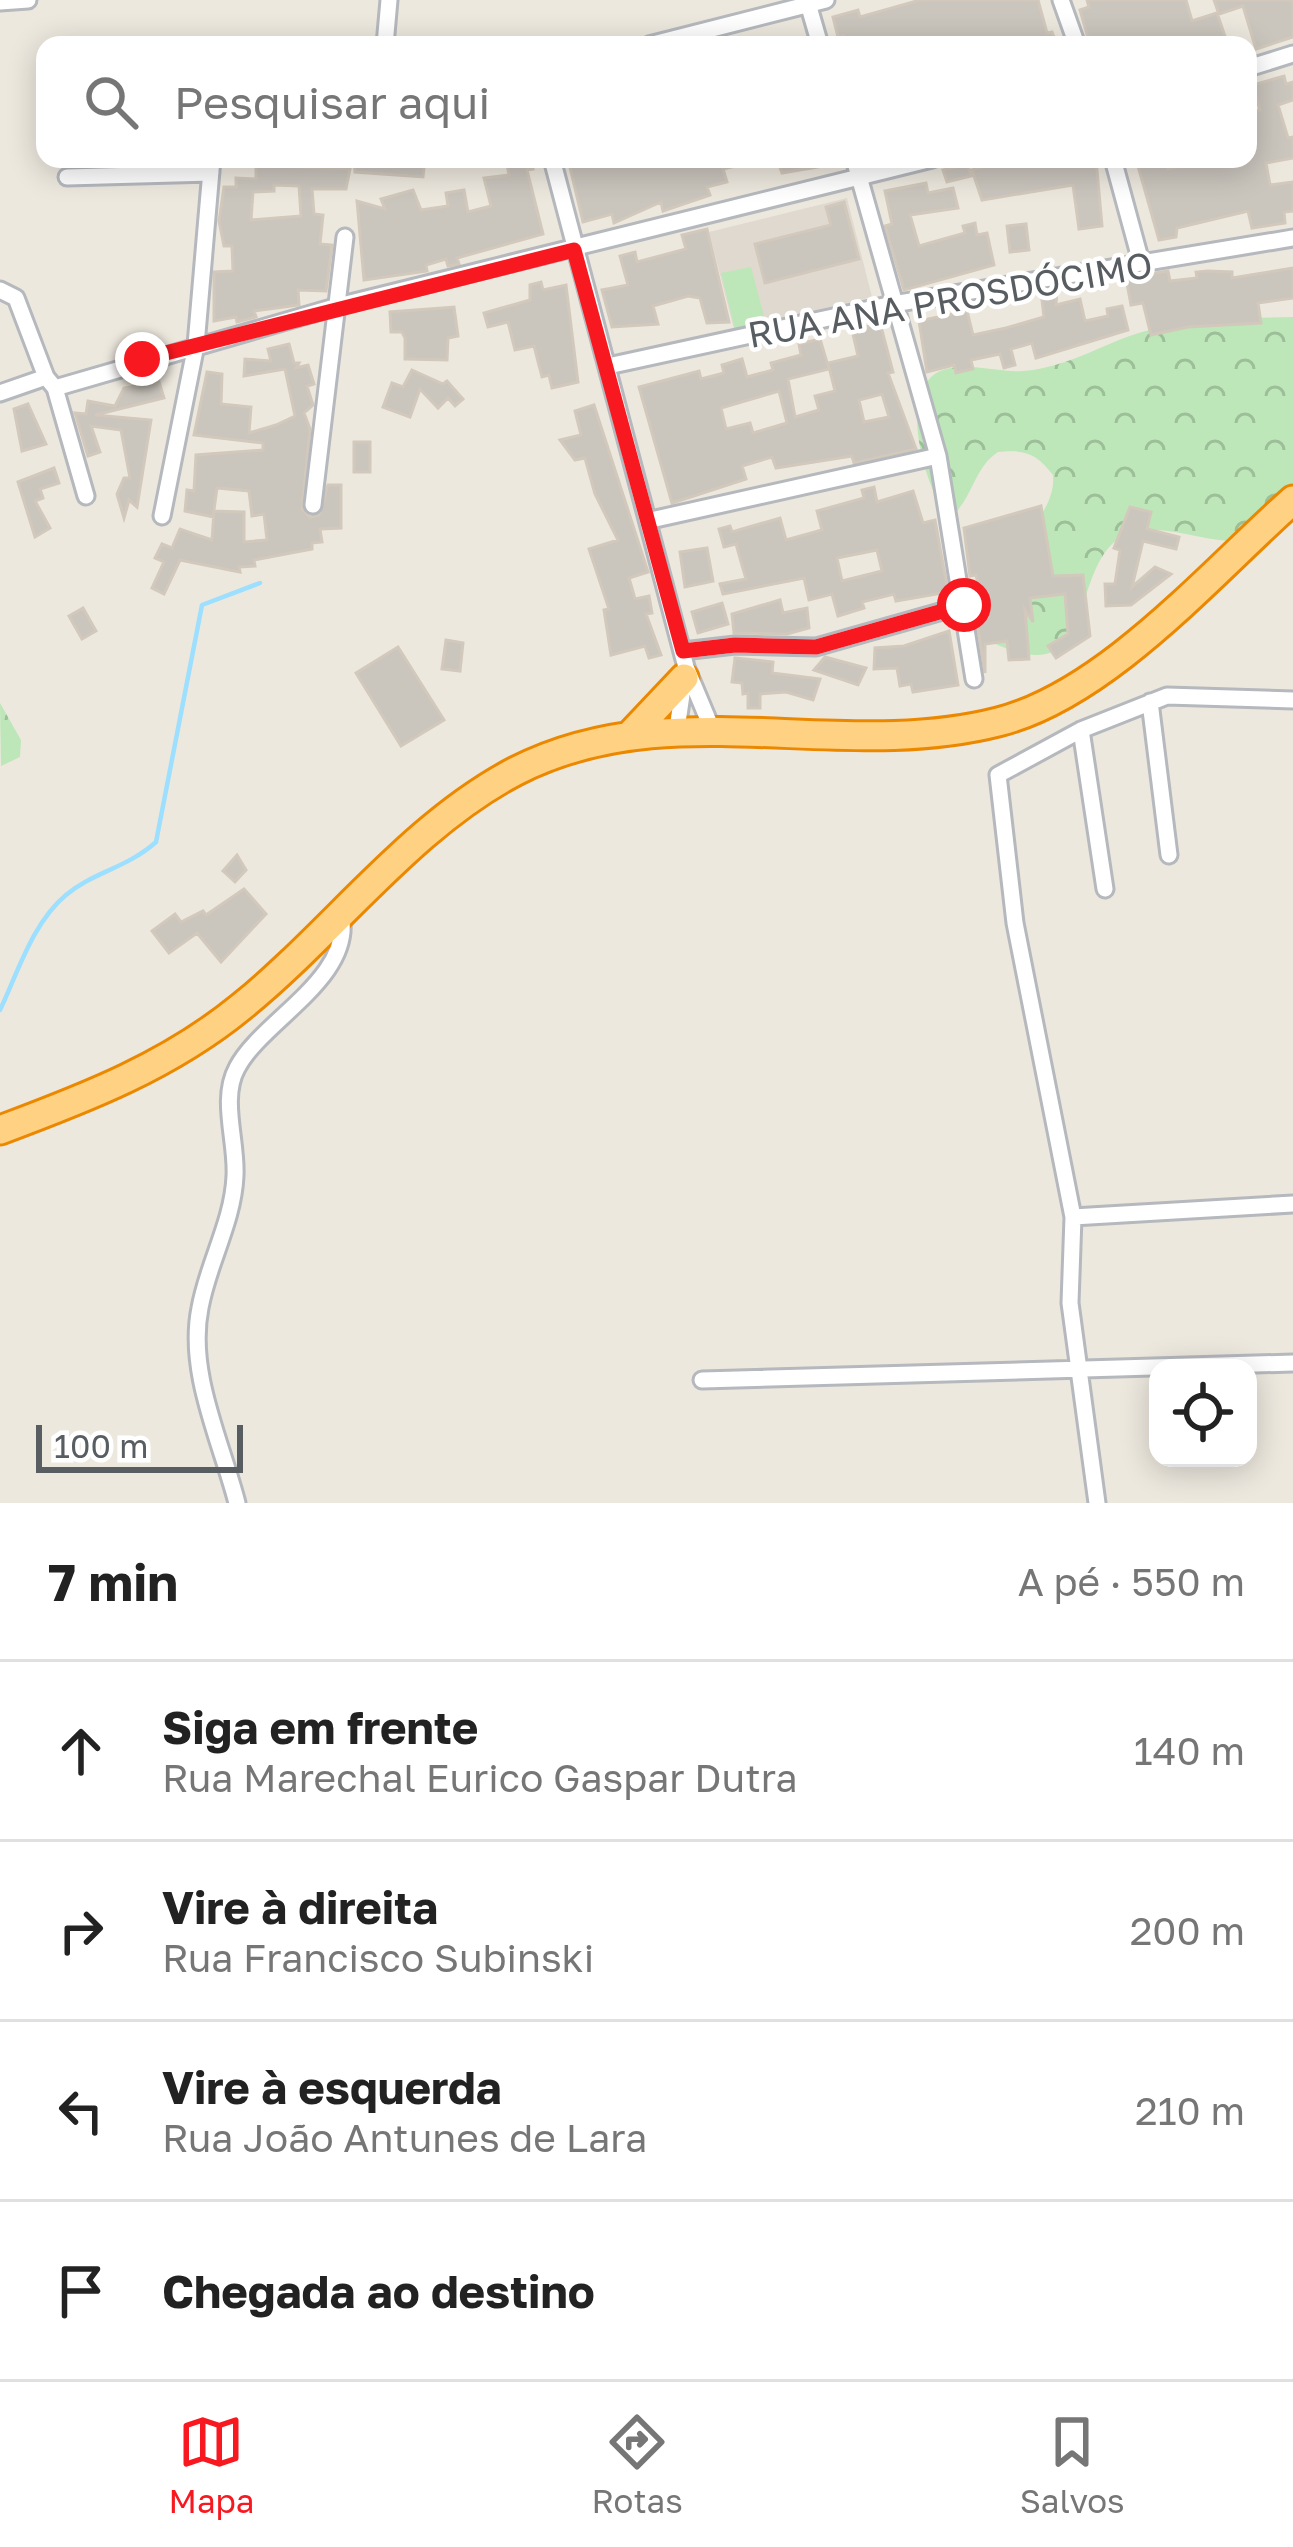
<!DOCTYPE html>
<html lang="pt">
<meta charset="utf-8">
<style>
:root{--surface:#fff;--page:#f6f6f6;--text:#222;--muted:#767676;--line:#e0e0e0;--accent:#f81920}
body{margin:0;font-family:"Golos Text",sans-serif;background:var(--page);color:var(--text)}
.controls{position:absolute;right:36px;bottom:36px;display:grid;overflow:hidden;border-radius:24px;box-shadow:0 6px 30px #0003}
.controls button{width:108px;height:108px;display:grid;place-items:center;padding:0;border:0;border-bottom:3px solid var(--line);background:var(--surface);color:var(--text);font:60px sans-serif}
.scale{position:absolute;left:36px;bottom:30px;width:207px;box-sizing:border-box;padding-left:12px;border:6px solid #585d61;border-top:0;font-size:33px;line-height:42px;white-space:nowrap;color:#585d61;-webkit-text-stroke:9px #fff;paint-order:stroke}
.stop{position:absolute;width:36px;height:36px;margin:-27px;border:9px solid #f81920;border-radius:50%;background:#fff}
.stop.end{background:#f81920;border-color:#fff;box-shadow:0 3px 12px #0008}
.list{margin:0;padding:0;list-style:none}
h2{display:flex;justify-content:space-between;align-items:center;height:156px;margin:0;padding:0 48px;font-size:51px}
h2 small{font-size:39px;font-weight:400;color:var(--muted)}
.list li{display:grid;grid-template-columns:78px 1fr auto;gap:36px;align-items:center;box-sizing:border-box;height:180px;padding:0 48px;border-top:3px solid var(--line)}
.list b{display:block;font-size:45px;white-space:nowrap}
.list p{margin:0;font-size:39px;white-space:nowrap;color:var(--muted)}
.list em{font-size:39px;font-style:normal;color:var(--muted)}
.icon{flex:none;width:66px;height:66px;fill:none;stroke:currentColor;stroke-width:2;stroke-linecap:round;stroke-linejoin:round}
.map{position:relative;flex:none;width:1293px;height:1503px;overflow:hidden}
.search{position:absolute;background:var(--surface);box-shadow:0 6px 30px #0003;left:36px;right:36px;top:36px;height:132px;display:flex;align-items:center;gap:30px;box-sizing:border-box;padding:0 42px;border-radius:24px;color:var(--muted);font-size:45px}
.sheet{height:876px;background:var(--surface)}
nav{display:flex;justify-content:space-around;align-items:center;box-sizing:border-box;height:168px;border-top:3px solid var(--line);background:var(--surface);font-size:33px;color:var(--muted)}
nav a{display:grid;justify-items:center;gap:6px}
nav .on{color:var(--accent)}
.map>svg:first-child{display:block}
</style>
<div class="map">
<svg width="1293" height="1503" viewBox="0 0 1293 1503">
<defs>
<pattern id="forest-crowns" width="20" height="18" patternUnits="userSpaceOnUse" patternTransform="scale(3)"><rect width="20" height="18" fill="#bde7b8"/><path d="M2 6a3 3 0 1 1 6 0M12 15a3 3 0 1 1 6 0" fill="none" stroke="#9cbe99"/></pattern>
</defs>
<rect width="100%" height="100%" fill="#ede8de"/>
<path fill="#dfd9cf" d="M847,198l25,99 -138,32 -25,-97z"/>
<path fill="url(#forest-crowns)" d="M1293,317v185l-58,39c-32,1 -84,-22 -113,-5 -59,37 -17,170 -146,98 -31,-47 83,-100 77,-159 -16,-21 -28,-26 -55,-23 -22,14 -25,42 -42,60l-13,-2c-18,-29 -41,-104 -12,-133 22,-20 65,-4 91,-6 49,-3 86,-32 132,-42 46,-11 93,-11 139,-12z
M0,703l21,37 -1,17 -19,9z"/>
<path fill="#bde7b8" d="M751,267l14,53 -30,9 -14,-56z"/>
<g fill="none" stroke-linecap="round" stroke-linejoin="round">
<path stroke="#9cdfff" stroke-width="4.5" d="M0,1010c18,-38 33,-88 66,-115 27,-23 61,-27 90,-53l46,-237 58,-22"/>
</g>
<path fill="#cac5bd" stroke="#d2c9bc" stroke-width="3" fill-rule="evenodd" d="M920,0h118l9,33 5,-1 5,13h-211l-2,-9 -6,1 -5,-20 25,-7 2,7z
M1087,0h99l6,21 25,-8 11,32h-69l-2,-5 -67,5 -10,-35 9,-3z
M1214,0h79v37l-37,12 -13,-43 -24,8z
M1284,76l2,8 7,-2v18l-15,5 10,33 5,-1v21l-27,5 4,22 23,-3v29l-9,1 1,11 -33,5 -4,-17 -71,17 -1,9 -17,3 -23,-81h29l3,10 39,-10h41v-47l12,-2 -7,-25z
M354,159h71l-2,18 -68,-5z
M506,159h25l2,10 -6,1 16,64 -86,24 2,6 -11,2 -2,-7 -20,6 1,6 -63,9 -7,-79 28,8 -4,-10 32,-9 8,20 27,-4 -2,-13 18,-3 4,22 23,-6 -7,-28 25,-3z
M568,159h180l1,4 -26,6 4,13 -20,5 3,8 -47,16 -2,-9 -47,21 -2,-9 -29,8z
M777,159h63l1,4 -59,10z
M992,159h104l6,67 -23,3 -6,-44 -91,15 -10,-30 21,-7z
M967,164l4,12 -24,6 -4,-12z
M256,165l94,4 -4,20h-34l2,25 9,1 -3,29 12,1 -6,46 -28,-1 1,15 -45,6 2,6 -19,5 -1,-5 -22,4v-49l19,-1 -1,-25h-8l-5,-25 5,-34h12v-9l20,1zM274,185l25,1 2,30 -50,4 2,-28 21,-1z
M926,183l2,10 25,-5 5,20 -48,7 9,31 46,-13 -2,-7 12,-3 2,12 10,-2 7,32 -90,25 -19,-64 7,-2 -7,-33z
M844,202l15,57 -94,24 -10,-39 76,-19 -5,-18z
M1026,224l3,26 -19,2 -3,-26z
M707,229l22,93 -22,1 -7,-25 -12,-2 -35,10 5,18 -46,3 -10,-37 26,-5 -8,-29 15,-4 2,10 49,-13 -4,-14z
M1293,268v30l-35,5 3,20 -73,4 -37,8 -8,-32 -12,2 -5,-27 42,-7 2,10 27,-3 -1,-6 12,-1 24,1v6z
M541,282l2,8 23,-5 12,97 -26,6 -3,-13 -7,2 -8,-31 -19,4 -7,-28 -20,5 -4,-14 46,-13v-15z
M1057,289l-1,16 24,-6 5,22 23,-5 -1,-7 15,-3 6,24 -92,28 -4,-15 -21,6 4,16 -11,3 -4,-14 -29,6 2,9 -17,4 -2,-8 -27,7 -8,-51 48,-10 6,24 33,-7 38,-11 -3,-25z
M454,307l4,29 -10,2 -1,22 -42,-1v-21l-3,-6h-11l-1,-20z
M880,323l13,49 -5,1 28,76 -62,14 -2,-7 -76,12 -4,-11 -30,9 4,13 -74,24 -33,-116 60,-16 2,8 23,-6 -2,-8 20,-6 5,18 26,-7 -2,-7 30,-8 -2,-11 21,-5 9,30 -41,10 7,38 24,-7 -4,-14 20,-5 -7,-28 30,-7 -6,-26zM779,391l8,32 -34,10 -3,-10 -24,6 -5,-21zM882,394l7,23 -25,5 -5,-22z
M289,344l5,19h5l-3,5 12,-3 6,19 -7,2 6,19 -9,8 6,16 -8,80 8,8 9,-2 9,-30h13v43l-21,1 2,13 -10,1v6l-58,11 1,6 -16,1 1,5 -60,-12 -16,34 -12,-6 12,-26 -9,-4 7,-14 10,4 8,-19 32,11 2,-29 30,1v30l23,-2 -3,-26 -12,2 -3,-25 -32,-3 -4,29 -28,-6 2,-21 7,1 2,-36 67,-5v-7l-69,-8 13,-63 15,2 -1,30 30,3 -2,26 27,-8 19,-9 -10,-47 -41,7 1,-17 26,2 -3,-12z
M412,370l31,14 4,-3 16,18 -8,7 -7,-8 -10,10 -18,-19 -10,28 -27,-10 9,-24 11,4z
M159,382l5,16 -69,17 56,5 -14,87 -8,-7 -5,18 -7,-24 7,-16h6l-9,-48 -30,-4 9,26 -12,4 -13,-43 11,1 2,-13 27,5 9,-18z
M28,404l18,40 -24,7 -8,-42z
M594,405l54,167 -19,6 6,21 14,-3 3,17 -6,1 15,41 -12,3 -4,-12 -34,9 -7,-45 5,-1 -20,-60 29,-9 -23,-46 -10,-36 -10,2 -15,-20 21,-5 -6,-24z
M354,442h16v30h-16z
M54,468l5,15 -19,6 3,9 -8,3 15,27 -15,9 -17,-55z
M874,487l3,15 36,-11 10,32 12,-3 13,72 -52,9 -2,-7 -32,8 2,6 -26,8 -6,-22 -23,6 -5,-22 -81,16 -3,-10 26,-5 -10,-35 -12,3 -5,-18 11,-3 2,6 48,-14 6,22 36,-10 -5,-19 47,-13 -2,-8zM877,550l5,21 -40,10 -5,-23z
M1041,506l12,70 30,-1 7,61 -34,22 -8,-12 20,-12 -3,-40 -35,4 3,24 -8,-12 4,49 -20,1 -2,-19 -22,3v29l-9,-57 9,-1 -9,-40 -6,1 -6,-48z
M1130,507l21,5 -4,17 32,8 -3,12 -33,-8 -11,46 23,-20 16,7 -40,31 -25,1 -1,-22h10l5,-34 -6,-2z
M707,548l6,33 -28,6 -5,-35z
M780,600l3,13 24,-5 2,20 -22,6 -53,-1 -2,-19z
M722,603l6,21 -30,9 -6,-21z
M83,608l13,23 -14,8 -13,-23z
M949,631l9,54 -45,7 -2,-8 -11,2 -3,-18 -23,1 1,-21 29,-2z
M446,640l17,3 -3,28 -18,-2z
M398,647l46,73 -43,26 -45,-73z
M825,657l41,11 -8,17 -44,-15z
M735,658l38,4 -1,11 48,6 -7,21 -27,-8 -26,2v14h-12v-15l-5,1 -1,-11 -10,-1z
M237,855l9,15 -11,12 -12,-11z
M244,889l22,25 -45,48 -24,-29 -28,20 -17,-22 23,-17 6,8 22,-11 3,4z"/>
<g fill="none" stroke-linecap="round" stroke-linejoin="round">
<defs>
<path id="street" d="M807,0l13,45
M1061,0l16,45
M0,2l28,-2
M385,45l4,-45
M649,45l177,-45
M1248,68l45,-14
M552,159l134,508 26,62
M854,159l84,297 36,223
M1113,159l28,103
M67,177l144,-4
M0,290l16,8 30,79 9,11 31,108
M608,366l285,-62 400,-66
M55,388l283,-82 594,-147
M0,393l46,-16
M313,505l32,-268
M162,516l34,-171 16,-186
M651,520l287,-64
M683,651l52,-6 81,2 148,-42
M1150,702l19,153
M677,729l7,-48
M1081,730l24,159
M1073,1217l220,-13
M702,1380l591,-17
M237,1503c-16,-62 -50,-131 -37,-195 8,-45 33,-86 35,-132 2,-35 -15,-77 2,-108 24,-47 117,-90 104,-153
M1097,1503l-27,-200 3,-86 -58,-294 -17,-148 83,-45 86,-34 126,4"/>
<path id="highway" d="M632,733l52,-55
M0,1130c86,-32 169,-64 241,-123 92,-74 169,-181 275,-236 154,-79 321,-8 482,-49 108,-27 213,-149 295,-222"/>
</defs>
<use href="#street" stroke="#b5b8bd" stroke-width="21"/>
<use href="#highway" stroke="#eb8800" stroke-width="33"/>
<use href="#street" stroke="#fff" stroke-width="15"/>
<use href="#highway" stroke="#ffd283" stroke-width="27"/>
</g>
<g fill="none" stroke-linecap="round" stroke-linejoin="round">
<path stroke="#f81920" stroke-width="15" d="M142,359l432,-109 109,401 52,-6 81,2 148,-42"/>
</g>
<g text-anchor="middle" dominant-baseline="central" stroke-width="9" stroke-linejoin="round" paint-order="stroke">
<g font-size="36" fill="#585d61" stroke="#fff">
<text transform="translate(950 299) rotate(-10)">RUA ANA PROSDÓCIMO</text>
</g>
</g>
</svg>
<div class="controls">
<button><svg class="icon" aria-label="locate" viewBox="0 0 24 24"><circle cx="12" cy="12" r="6"/><path d="M12 2v4M12 18v4M2 12h4M18 12h4"/></svg></button>
</div>
<div class="scale">100 m</div>
<div class="stop" style="left:964px;top:605px"></div>
<div class="stop end" style="left:142px;top:359px"></div>
<div class="search"><svg class="icon" aria-label="search" viewBox="0 0 24 24"><circle cx="10" cy="10" r="6"/><path d="M15 15l6 6"/></svg>Pesquisar aqui</div>
</div>
<section class="sheet">
<h2>7 min<small>A pé · 550 m</small></h2>
<ul class="list">
<li><svg class="icon" aria-label="ahead" viewBox="0 0 24 24"><path d="M12 20V5M6 11l6-6 6 6"/></svg><div><b>Siga em frente</b><p>Rua Marechal Eurico Gaspar Dutra</p></div><em>140 m</em></li>
<li><svg class="icon" aria-label="right" viewBox="0 0 24 24"><path d="M7 20v-9h11M14 6l5 5-5 5"/></svg><div><b>Vire à direita</b><p>Rua Francisco Subinski</p></div><em>200 m</em></li>
<li><svg class="icon" aria-label="left" viewBox="0 0 24 24"><path d="M17 20v-9H6M10 6l-5 5 5 5"/></svg><div><b>Vire à esquerda</b><p>Rua João Antunes de Lara</p></div><em>210 m</em></li>
<li><svg class="icon" aria-label="arrive" viewBox="0 0 24 24"><path d="M6 21V4h12l-3 4 3 4H6"/></svg><div><b>Chegada ao destino</b></div></li>
</ul>
</section>
<nav>
<a class="on"><svg class="icon" aria-label="map" viewBox="0 0 24 24"><path d="M3 6l6-2 6 2 6-2v14l-6 2-6-2-6 2zM9 4v14M15 6v14"/></svg>Mapa</a>
<a><svg class="icon" aria-label="directions" viewBox="0 0 24 24"><path d="M12 3l9 9-9 9-9-9zM9 14v-3h6M13 9l2 2-2 2"/></svg>Rotas</a>
<a><svg class="icon" aria-label="saved" viewBox="0 0 24 24"><path d="M7 4h10v16l-5-4-5 4z"/></svg>Salvos</a>
</nav>
